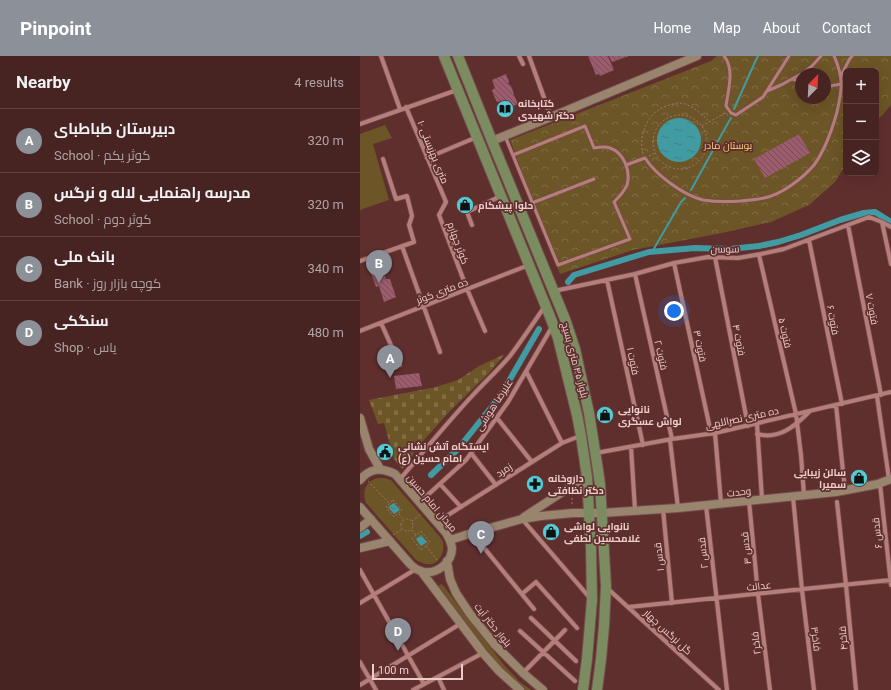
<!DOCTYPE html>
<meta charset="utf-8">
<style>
:root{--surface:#472322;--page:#4e2b2a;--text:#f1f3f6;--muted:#b0a4a5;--line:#5f4040;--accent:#8c9099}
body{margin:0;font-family:Roboto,Cairo,sans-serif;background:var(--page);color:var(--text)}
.controls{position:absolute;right:12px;top:12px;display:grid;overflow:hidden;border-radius:6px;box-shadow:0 4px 16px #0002}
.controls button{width:36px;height:36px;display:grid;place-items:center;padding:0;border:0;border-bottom:1px solid var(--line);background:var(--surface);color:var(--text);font:20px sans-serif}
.compass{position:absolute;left:435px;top:12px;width:36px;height:36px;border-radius:50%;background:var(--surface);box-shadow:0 4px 16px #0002;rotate:24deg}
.scale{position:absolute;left:12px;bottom:10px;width:91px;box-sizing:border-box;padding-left:4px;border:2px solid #eccdcb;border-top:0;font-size:11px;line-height:14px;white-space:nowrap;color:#eccdcb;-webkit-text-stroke:3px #5f2f2e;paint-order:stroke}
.you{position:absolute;left:314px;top:255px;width:14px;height:14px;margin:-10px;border:3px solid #fff;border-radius:50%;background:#1a73e8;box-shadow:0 0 0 6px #1a73e833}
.badge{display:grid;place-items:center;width:26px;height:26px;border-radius:50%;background:var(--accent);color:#fff;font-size:13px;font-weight:700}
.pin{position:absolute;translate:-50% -33px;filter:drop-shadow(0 1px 2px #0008)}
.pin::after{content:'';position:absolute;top:21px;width:14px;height:12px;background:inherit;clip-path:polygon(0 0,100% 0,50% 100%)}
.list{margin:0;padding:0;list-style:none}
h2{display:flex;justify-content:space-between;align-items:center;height:52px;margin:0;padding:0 16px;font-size:17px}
h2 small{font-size:13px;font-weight:400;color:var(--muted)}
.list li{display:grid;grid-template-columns:26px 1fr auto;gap:12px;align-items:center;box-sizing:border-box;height:64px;padding:0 16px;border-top:1px solid var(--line)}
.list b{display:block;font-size:15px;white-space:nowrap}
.list p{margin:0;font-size:13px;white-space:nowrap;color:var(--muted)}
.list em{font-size:13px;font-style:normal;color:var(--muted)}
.icon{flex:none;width:22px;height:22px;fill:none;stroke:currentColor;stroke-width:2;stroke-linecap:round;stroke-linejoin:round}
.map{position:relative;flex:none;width:531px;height:634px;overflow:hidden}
header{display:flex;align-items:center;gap:24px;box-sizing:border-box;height:56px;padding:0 20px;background:var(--accent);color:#fff}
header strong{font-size:19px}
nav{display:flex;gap:22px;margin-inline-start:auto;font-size:14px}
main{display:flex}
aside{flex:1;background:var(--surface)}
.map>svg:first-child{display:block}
</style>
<header>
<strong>Pinpoint</strong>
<nav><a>Home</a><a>Map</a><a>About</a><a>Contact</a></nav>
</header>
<main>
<aside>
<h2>Nearby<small>4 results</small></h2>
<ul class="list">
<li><span class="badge">A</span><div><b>دبیرستان طباطبای</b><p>School · کوثر یکم</p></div><em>320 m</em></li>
<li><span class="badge">B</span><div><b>مدرسه راهنمایی لاله و نرگس</b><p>School · کوثر دوم</p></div><em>320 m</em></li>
<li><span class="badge">C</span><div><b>بانک ملی</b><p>Bank · کوچه بازار روز</p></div><em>340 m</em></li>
<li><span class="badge">D</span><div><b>سنگکی</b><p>Shop · یاس</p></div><em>480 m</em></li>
</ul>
</aside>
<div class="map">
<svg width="531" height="634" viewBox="0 0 531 634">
<defs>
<pattern id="cemetery-stones" width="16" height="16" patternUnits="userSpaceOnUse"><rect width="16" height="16" fill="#6c5526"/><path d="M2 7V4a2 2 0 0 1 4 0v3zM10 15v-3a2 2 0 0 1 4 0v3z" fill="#816c44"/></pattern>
<pattern id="park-crowns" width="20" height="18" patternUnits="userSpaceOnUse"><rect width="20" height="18" fill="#6c5526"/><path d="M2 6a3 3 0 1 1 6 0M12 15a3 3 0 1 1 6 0" fill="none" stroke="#816c44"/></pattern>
<pattern id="water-ripples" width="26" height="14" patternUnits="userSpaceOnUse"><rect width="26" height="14" fill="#419ba2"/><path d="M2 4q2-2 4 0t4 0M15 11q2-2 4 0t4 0" fill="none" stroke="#437f84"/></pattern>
<pattern id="building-back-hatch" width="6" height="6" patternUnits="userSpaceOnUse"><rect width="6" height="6" fill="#9c5c6d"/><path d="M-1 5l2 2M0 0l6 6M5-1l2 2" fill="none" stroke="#764e57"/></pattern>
</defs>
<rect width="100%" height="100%" fill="#5f2f2e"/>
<path fill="#6c5526" d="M25,69l7,13 -19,6 16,56 -29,10v-76z
M17,422h7l7,2 49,57c1,2 3,4 3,6 2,8 -3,19 -11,21 -6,1 -11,-1 -16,-4l-50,-57c-4,-11 -1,-21 11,-25z
M82,528l62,81 15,16 12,9h-6l-25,-23 -63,-81z"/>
<path fill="url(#cemetery-stones)" d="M145,298l-16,19 -40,39 -34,38 -5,12 -8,7 -8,-10 -10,-36 -6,1 -9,-24 67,-13 22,-7 21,-14z"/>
<path fill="url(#park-crowns)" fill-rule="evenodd" d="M357,0h174v49l-15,17v-51h-30v93l-11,18 -26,23 -38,17 -49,11 -89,17 -73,24 -50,-134 201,-79zM441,18h24v24h-24z"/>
<path fill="url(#water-ripples)" d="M297 84a22 22 0 1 1 44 0a22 22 0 1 1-44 0Z
M34,447l6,7 -6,4 -6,-7z
M61,479l6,7 -6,4 -5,-7z"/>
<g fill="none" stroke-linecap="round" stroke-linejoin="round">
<path stroke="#419ba2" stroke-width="2" d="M374,53l21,-47 3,-6
M331,134l37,-67 3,-5
M292,196l29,-50 4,-4"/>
<path stroke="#419ba2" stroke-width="6" d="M208,226l6,-7 75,-23 46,-4 35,1 29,-3 19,-4 23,-7 39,-15 24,-7 11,-1 16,10
M71,419l27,-26 43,-54 38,-66
M0,480l7,-4"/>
</g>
<path fill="url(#building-back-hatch)" d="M228,0h20l6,14 -14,6 -1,-2 -3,1z
M249,0h20l-17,6z
M146,18l3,8 -1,1 3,3 2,5 1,4 4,9 -14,6 -3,-9 -4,1 -3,-6 -2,-6 3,-2 -3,-8z
M439,78l11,19 -45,25 -11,-19z
M20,204l6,19h4l6,18 -12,5 -5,-16 -3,1 -8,-22z
M59,317l3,13 -26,3 -2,-13z"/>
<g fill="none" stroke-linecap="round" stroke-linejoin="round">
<defs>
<path id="lane" d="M364,0c11,13 4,35 2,50l5,7 5,2 27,-18 26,-41
M442,18l10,-8 9,-10
M481,20l8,-16 3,-4
M432,23l9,3
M465,31l16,-3
M407,35l14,-6 20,-11
M145,80l53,129 72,-26 -16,-37c5,-5 10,-10 13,-17 4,-14 -3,-32 -17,-37 -5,-2 -11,-1 -16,0l-9,-22 -72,29
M266,109l19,-7c11,17 38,37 58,42 12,2 24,2 37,1 8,-1 16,-1 24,-3 17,-3 39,-20 50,-33 11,-15 18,-35 23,-53 5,-22 7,-34 -3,-56
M172,147l62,-24"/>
<path id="street" d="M21,0l19,53
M159,0l4,8
M169,0l22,61
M46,51l40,95 -7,13 28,74 18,42
M0,68l97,-34
M67,102l50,-21
M522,166l9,42
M112,169l-5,-13 34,-16
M488,169l33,170
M449,184l33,164
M42,190l38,106
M399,199l37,159 5,41 3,40
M355,201l33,169
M0,205l54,-19 -5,-17 3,-9 -5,-20 -11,3 -13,-40
M314,207l37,170
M275,218l37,165
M247,224l36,165
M194,235l81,-17 39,-11 34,-6 30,1 23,-4 23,-5 85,-32 13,5 9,5
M21,267l19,42
M0,275l169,-66
M166,315l36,72
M517,340l12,83
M476,349l9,85
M137,362l35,44
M397,368l5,75
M355,377l6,70
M397,378c22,6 38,-8 52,-22
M310,384l8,68
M271,391l4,63
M111,397l25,32
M236,397l76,-14 43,-6 176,-41
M40,423c24,-28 47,-56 72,-83 13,-14 26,-26 38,-40 12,-16 24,-34 35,-50
M80,428l21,23
M520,428l11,101
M433,441l9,93 12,100
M389,445l9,93 12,96
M60,446l46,-42 42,-58 44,-75
M477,446l9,83 10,105
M346,449l21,185
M303,453l9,94
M162,463l68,79
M77,466l125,-79 18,-7
M112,477l62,76
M0,514l64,114
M247,532l112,102
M162,538l14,-12 41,46
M0,547l56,-34
M269,551l262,-27
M171,562l45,43
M160,575l55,50
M0,606l16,28
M163,617l42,-43
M78,621l6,13
M0,629l100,-61
M53,634l70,-37"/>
<path id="secondary" d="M132,85l59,-24 146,-61
M0,362l9,31 11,20
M0,424c10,-12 21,-13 35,-6l51,59c3,5 5,9 6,15 0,14 -14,26 -28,24 -6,-1 -10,-4 -14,-8l-50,-57
M164,461l63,-41
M0,472l11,-9
M90,484l22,-7 50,-14 19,-3 32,-3h28l77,-5 158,-16 42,-8 13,-5
M0,492l30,-7
M87,505l3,18 6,14 14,21 25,31 28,28 20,17
M61,515l62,82 16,18 21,19"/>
<path id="primary" d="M84,0l107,263 7,19 19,77 4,21 6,41 4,71 1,52 -5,59 -4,31
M98,0l34,85 73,178 10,30 14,64 9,57 2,14 6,102 -2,40 -3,33 -4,31"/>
</defs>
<use href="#lane" stroke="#754c4c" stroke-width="4.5"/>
<use href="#street" stroke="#754c4c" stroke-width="5.5"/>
<use href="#secondary" stroke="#754c4c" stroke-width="10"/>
<use href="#primary" stroke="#754c4c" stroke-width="12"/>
<path stroke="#9f7675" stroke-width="1" stroke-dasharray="2 2" stroke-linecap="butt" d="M293 86a27 27 0 1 1 54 0a27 27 0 1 1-54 0Z
M342,70l23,-13
M283,98c-5,-20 5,-44 27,-49 2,-1 6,-2 9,-2 13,1 22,11 31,19
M289,100l6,-3
M8,425l21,22
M212,438v11
M33,444l9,10 -8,7 -8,-10z
M39,458l5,6
M41 469a6 6 0 1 1 12 0a6 6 0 1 1-12 0Z
M52,465l9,-7
M52,474l4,5
M61,475l9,11 -9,8 -9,-11z
M33,479l9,-6
M66,490l12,15"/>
<use href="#lane" stroke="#b67e7b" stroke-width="3"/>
<use href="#street" stroke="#b67e7b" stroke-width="4"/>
<use href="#secondary" stroke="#99856e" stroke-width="8"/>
<use href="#primary" stroke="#7b8c61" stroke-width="10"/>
</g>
<defs>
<symbol id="library-disc" viewBox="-11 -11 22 22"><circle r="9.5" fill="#52ccd6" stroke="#5f2f2e"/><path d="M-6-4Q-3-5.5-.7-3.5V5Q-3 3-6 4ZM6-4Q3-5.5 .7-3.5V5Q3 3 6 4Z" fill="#111"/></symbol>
<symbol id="shop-disc" viewBox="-11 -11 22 22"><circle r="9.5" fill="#52ccd6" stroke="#5f2f2e"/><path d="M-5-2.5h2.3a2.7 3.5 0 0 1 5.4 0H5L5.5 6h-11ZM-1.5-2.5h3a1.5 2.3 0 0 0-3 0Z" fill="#111"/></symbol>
<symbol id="civic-disc" viewBox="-11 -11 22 22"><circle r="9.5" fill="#52ccd6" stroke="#5f2f2e"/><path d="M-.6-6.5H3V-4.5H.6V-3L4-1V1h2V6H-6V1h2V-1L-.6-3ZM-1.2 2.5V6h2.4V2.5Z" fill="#111"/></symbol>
<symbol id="pharmacy-disc" viewBox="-11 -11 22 22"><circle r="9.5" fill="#52ccd6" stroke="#5f2f2e"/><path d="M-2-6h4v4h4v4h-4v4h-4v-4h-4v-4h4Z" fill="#111"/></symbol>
</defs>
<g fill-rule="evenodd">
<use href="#library-disc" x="135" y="43" width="20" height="20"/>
<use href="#shop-disc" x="95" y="139" width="20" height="20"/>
<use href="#shop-disc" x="235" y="349" width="20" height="20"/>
<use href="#civic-disc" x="15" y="386" width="20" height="20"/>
<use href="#shop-disc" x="489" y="412" width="20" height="20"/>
<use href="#pharmacy-disc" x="165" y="418" width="20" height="20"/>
<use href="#shop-disc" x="181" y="466" width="20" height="20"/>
</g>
<g text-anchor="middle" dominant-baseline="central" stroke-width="3.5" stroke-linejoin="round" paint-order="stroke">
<g font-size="10" font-weight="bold" fill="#eccdcb" stroke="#5f2f2e" text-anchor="start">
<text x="158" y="47">کتابخانه<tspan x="158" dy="12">دکتر شهیدی</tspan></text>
<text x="118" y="149">حلوا پیشکام</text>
<text x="258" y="353">نانوایی<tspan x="258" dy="12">لواش عسگری</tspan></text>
<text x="38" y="390">ایستگاه آتش نشانی<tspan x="38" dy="12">امام حسین (ع)</tspan></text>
<text x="486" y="416" text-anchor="end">سالن زیبایی<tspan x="486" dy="12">سمیرا</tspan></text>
<text x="188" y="422">داروخانه<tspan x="188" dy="12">دکتر نظافتی</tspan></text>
<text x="204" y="470">نانوایی لواشی<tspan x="204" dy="12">غلامحسین لطفی</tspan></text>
</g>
<g font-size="10" fill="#fed17c" stroke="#5f2f2e">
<text x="368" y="89">بوستان مادر</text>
</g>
<g font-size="10" fill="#eccdcb" stroke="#5f2f2e">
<text transform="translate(73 96) rotate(68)">۱۰ متری بهزیستی</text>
<text transform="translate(98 187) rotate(70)">کوثر چهارم</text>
<text transform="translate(365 193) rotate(-1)">سوسن</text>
<text transform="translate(82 235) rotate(-21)">ده متری کوثر</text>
<text transform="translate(512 253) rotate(79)">فتوت ۷</text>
<text transform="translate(473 264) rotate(79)">فتوت ۶</text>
<text transform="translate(425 277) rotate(77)">فتوت ۵</text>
<text transform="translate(379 284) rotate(79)">فتوت ۴</text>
<text transform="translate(340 290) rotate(78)">فتوت ۳</text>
<text transform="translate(301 299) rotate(77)">فتوت ۲</text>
<text transform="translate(215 304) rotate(75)">بلوار ۴۵ متری بسیج</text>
<text transform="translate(273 305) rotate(78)">فتوت ۱</text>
<text transform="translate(134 349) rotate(-57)">علیرضا هوشی</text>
<text transform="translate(382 362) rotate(-12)">ده متری نصراللهی</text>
<text transform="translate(144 414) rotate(-32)">زمرد</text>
<text transform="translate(379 436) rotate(-6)">وحدت</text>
<text transform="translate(72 447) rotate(50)">میدان امام حسین</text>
<text transform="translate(517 477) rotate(-96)">قدس ۶</text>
<text transform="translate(386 492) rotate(-96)">قدس ۳</text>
<text transform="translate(343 497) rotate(-96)">قدس ۲</text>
<text transform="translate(299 501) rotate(-96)">قدس ۱</text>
<text transform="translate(399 530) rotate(-6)">عدالت</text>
<text transform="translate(133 569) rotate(51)">بلوار دکتر آیت</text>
<text transform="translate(308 576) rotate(43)">گل نرگس چهار</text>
<text transform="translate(483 582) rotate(-95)">فاخر۴</text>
<text transform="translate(456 583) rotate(83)">فاخر۳</text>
<text transform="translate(396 587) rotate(-97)">فاخر۲</text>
</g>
</g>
</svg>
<div class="controls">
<button>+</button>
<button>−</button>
<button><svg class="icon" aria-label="layers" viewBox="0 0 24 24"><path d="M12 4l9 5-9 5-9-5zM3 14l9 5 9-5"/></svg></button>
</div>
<svg class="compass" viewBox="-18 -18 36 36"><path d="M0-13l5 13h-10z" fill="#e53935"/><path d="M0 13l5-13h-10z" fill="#b0a4a5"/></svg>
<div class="scale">100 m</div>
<div class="you"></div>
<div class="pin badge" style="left:30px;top:322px">A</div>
<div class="pin badge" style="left:19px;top:227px">B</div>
<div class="pin badge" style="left:121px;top:498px">C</div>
<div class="pin badge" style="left:38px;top:595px">D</div>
</div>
</main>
